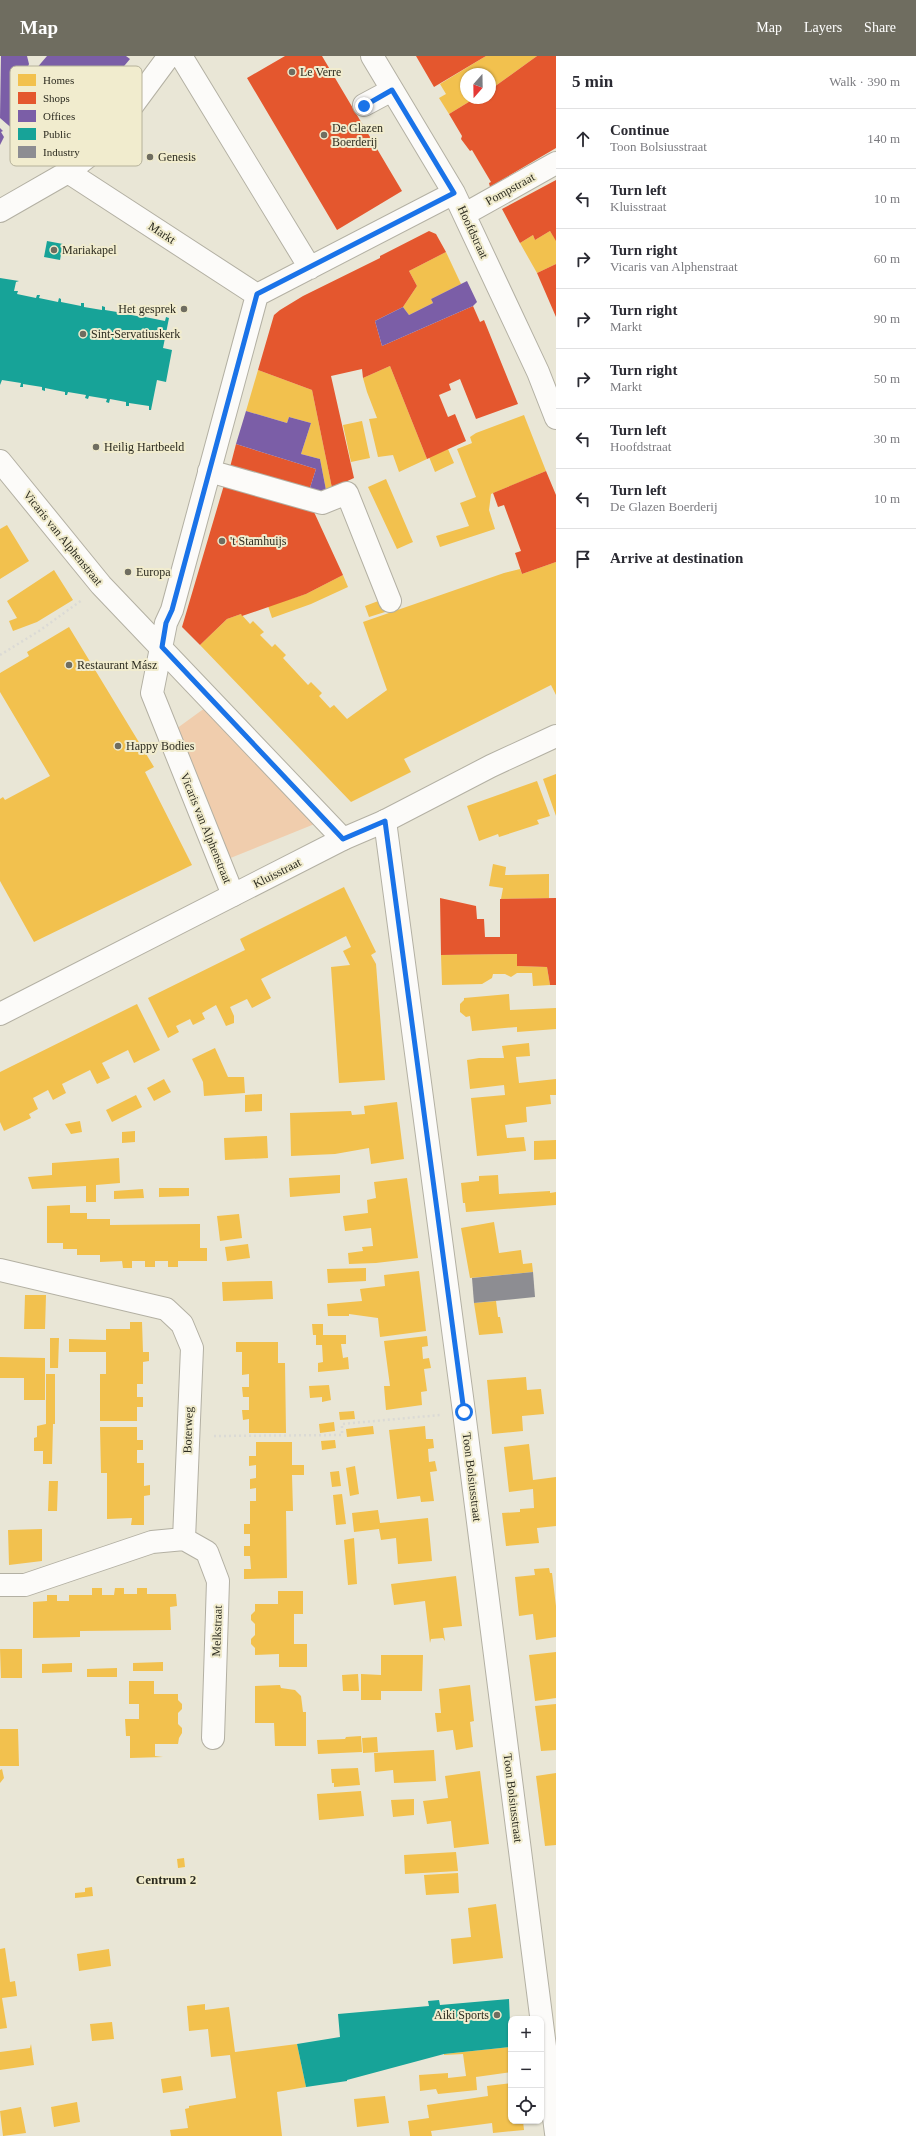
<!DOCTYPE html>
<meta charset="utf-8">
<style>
:root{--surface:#fff;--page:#f2f2f3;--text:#2b2b33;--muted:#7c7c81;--line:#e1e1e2;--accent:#6f6d60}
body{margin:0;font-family:"Times New Roman",serif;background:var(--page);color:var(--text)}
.controls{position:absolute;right:12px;bottom:12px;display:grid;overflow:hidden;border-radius:8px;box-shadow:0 1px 3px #0004}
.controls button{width:36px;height:36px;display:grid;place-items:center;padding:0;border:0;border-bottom:1px solid var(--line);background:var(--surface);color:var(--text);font:20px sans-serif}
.compass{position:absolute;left:460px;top:12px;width:36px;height:36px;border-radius:50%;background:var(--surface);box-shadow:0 1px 3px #0004;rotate:200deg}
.stop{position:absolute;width:12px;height:12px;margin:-9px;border:3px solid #1a73e8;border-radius:50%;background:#fff}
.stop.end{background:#1a73e8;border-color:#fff;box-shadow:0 1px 4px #0008}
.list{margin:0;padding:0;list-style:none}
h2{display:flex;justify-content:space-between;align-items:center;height:52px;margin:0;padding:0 16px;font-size:17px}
h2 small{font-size:13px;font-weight:400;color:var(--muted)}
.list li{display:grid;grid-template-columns:26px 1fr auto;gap:12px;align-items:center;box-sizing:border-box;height:60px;padding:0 16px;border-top:1px solid var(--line)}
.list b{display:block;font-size:15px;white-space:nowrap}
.list p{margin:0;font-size:13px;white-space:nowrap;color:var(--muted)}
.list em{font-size:13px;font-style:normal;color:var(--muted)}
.icon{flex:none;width:22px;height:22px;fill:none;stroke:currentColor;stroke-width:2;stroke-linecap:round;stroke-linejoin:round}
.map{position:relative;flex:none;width:556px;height:2080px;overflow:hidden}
header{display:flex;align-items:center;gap:24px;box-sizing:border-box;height:56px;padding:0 20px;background:var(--accent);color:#fff}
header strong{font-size:19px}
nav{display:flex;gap:22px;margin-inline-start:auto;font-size:14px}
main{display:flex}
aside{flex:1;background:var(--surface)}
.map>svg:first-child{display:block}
</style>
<header>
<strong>Map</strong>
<nav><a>Map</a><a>Layers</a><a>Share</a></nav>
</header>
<main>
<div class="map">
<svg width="556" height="2080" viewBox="0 0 556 2080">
<rect width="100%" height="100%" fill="#e9e6d6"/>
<path fill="#f0cdad" d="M209,649l108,118 -89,36 -52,-130z"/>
<path fill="#f2c14e" d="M486,0h51l-43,31 2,3 -6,4v-20h-24v24h17l-9,6 -2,-4 -23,14 -10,-16 7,-4 -6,-10z
M550,175l6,9v24l-19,9 -17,-30 13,-8 2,5z
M446,196l15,32 -30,15 2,4 -24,12 -6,-8 14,-21 -8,-15z
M390,310l37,93 -28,13 -6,-17 -15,2 -9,-38 8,-1 -10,-26 -4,-14z
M258,314l54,20 20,98 -6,2 -6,-31 -19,-5 10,-31 -22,-6 -2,6 -41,-12z
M524,359l22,56 -55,23 -2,16 6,19 -55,18 -4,-11 33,-10 -9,-23 16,-6 -19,-48 15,-6 -2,-6 6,-4z
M362,365l8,37 -19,4 -8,-37z
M448,393l6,14 -19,9 -6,-15z
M386,423l27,63 -16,7 -29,-62z
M7,469l22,36 -29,18v-50z
M556,506v133l-5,-10 -147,74 7,13 -60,30 -151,-157 27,-26 14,-5 9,10 3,-3 11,11 -4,3 12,12 3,-3 11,11 -3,3 25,27 3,-3 11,11 -3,3 11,12 4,-3 13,14 40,-29 -24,-68 141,-49 16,-4 2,5z
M54,514l19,30 -36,22 -24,9 -4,-10 8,-3 -10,-17z
M343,519l5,12 -37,17 -39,14 -4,-12 38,-12z
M381,544l4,12 -16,5 -4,-11z
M69,571l85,140 -9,5 47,93 -158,77 -34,-61v-82l3,-2 2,3 45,-24 -50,-84v-19l29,-17 -2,-4z
M556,718v42l-13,-37z
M537,725l13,35 -13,4 2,4 -40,13 -1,-3 -19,7 -12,-35z
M493,808l13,3 -1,8 44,-1v24l-48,1 2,-11 -14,-2z
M344,831l32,65 -5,3 5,9 9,116 -46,3 -8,-116 19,-2 -7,-14 8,-4 -5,-11 -85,43 10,19 -19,10 -5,-9 -17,8 4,9v7l-8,3 -10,-21 -14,8 3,6 -12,6 -3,-6 -14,7 3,6 -11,6 -20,-40 97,-48 -5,-11z
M517,898v12l30,1 3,18 -17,1 -1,-13h-15l-6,4 -6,-3h-12l-1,4 -10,6 -40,1 -1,-30z
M509,938l1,16 46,-2v21l-39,3v-5l-45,4 -2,-15 -4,1 -6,-5v-8l4,-4v-2z
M137,948l23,46 -26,13 -6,-13 -26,13 8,15 -13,6 -7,-14 -28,14 4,9 -13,7 -5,-10 -15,8 5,11 -9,5 2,4 -27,13 -4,-9v-50z
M529,987l1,13 -14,1 3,26 37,-4v16h-6l1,9 -25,3 1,15 -22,3 2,13 17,-1 2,14 -49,5 -6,-58 34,-3 -1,-10 -34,4 -3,-29 12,-2h25l-2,-12z
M215,992l13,29h16l1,16 -41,3 -1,-14 -11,-23z
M164,1023l7,13 -17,9 -7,-13z
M262,1038v17l-17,1v-17z
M136,1039l6,12 -30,15 -6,-12z
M397,1046l7,57 -33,5 -2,-16 -34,6 -44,2 -1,-43 61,-2 1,4 13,-1 -1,-8z
M80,1065l2,11 -11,2 -6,-10z
M135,1075v11l-13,1v-11z
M267,1080l1,22 -43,2 -1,-22z
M556,1084v19l-22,1v-19z
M119,1102l1,25 -24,2v17h-10v-16l-54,3 -4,-12 24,-2v-12z
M340,1119v18l-50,4 -1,-19z
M498,1119l1,19 51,-3v2l6,-1v13l-90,7 -1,-9h-2l-2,-20 18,-2v-5z
M407,1122l11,80 -42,5 -27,1 -1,-11 15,-2 -1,-4 11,-1 -2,-18 -26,3 -2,-15 25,-3 -1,-13 9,-2 -2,-16z
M159,1132h30v8l-30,1z
M143,1133l1,9 -30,1v-8z
M70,1149v8h17v6h23v6l90,-1v24h7v13h-29v6h-10v-6h-13v6h-10v-6h-13v7h-9l-1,-7 -22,1v-7h-23v-6h-14v-6h-16v-37z
M239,1158l3,24 -22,3 -3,-25z
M494,1166l5,31 22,-3 2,14 9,-1 1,9 -63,6 -9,-50z
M248,1188l2,14 -23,3 -2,-14z
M366,1212v13l-38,2 -1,-14z
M419,1215l7,60 -46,6 -2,-19 -29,-4v2h-21l-1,-12 35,-3 -2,-12 25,-3 -1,-11z
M272,1225l1,18 -50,2 -1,-19z
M25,1239h21l-1,34h-21z
M496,1245l2,16h2l3,16 -24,2 -5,-32z
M130,1266h12l1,30h6v9l-6,1v22h-6v13h6v10h-6v14h-37v-47h6v-22h-37v-13l37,1v-11h24z
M312,1268h11v11h23v9h-5l2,14 5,-1 1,12 -31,3v-9l5,-1 -1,-17h-6v-10h-3z
M427,1280l1,10 -6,1 1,12 6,-1 2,10 -7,1 3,22 -6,1 1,13 -36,5 -2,-24h6l-6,-45z
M50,1282h9l-1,30h-8z
M236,1286h42v21h7l1,70h-37v-14l-6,1 -1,-10h7v-13h-6l-1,-10h7v-13l-7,1v-23h-6z
M0,1301l45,1v42h-21v-22h-24z
M46,1318h9v50h-2l-1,40h-9v-13h-9v-13l3,-1v-11l9,-2z
M526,1321l1,13 14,-1 3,25 -22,2 1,15 -31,3 -5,-54z
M329,1329l2,15 -9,2v-5l-12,1 -1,-12z
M354,1355l1,8 -15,1 -1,-8z
M334,1366l1,9 -15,2 -1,-9z
M373,1370l1,8 -27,3 -1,-8z
M425,1370l1,13h7l1,9 -6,1 1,13 6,-1 2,10 -7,1 4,29 -13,1 -1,-6 -23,3 -8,-69z
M100,1371h37v13h6v10h-6v13h7v23l6,-1v10l-6,1v29h-13l1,-7 -25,1v-46h-6z
M335,1384l1,8 -14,2 -1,-9z
M256,1386h36v23h12v10h-12l1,36h-7l1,67 -43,1v-10h7l-1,-13h-6v-10h6v-12h-6v-10h6v-23h6v-13l-6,1v-10l6,-1v-13l-7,1v-10h7z
M529,1388l4,36 23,-3v49l-19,2 2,15 -33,3 -4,-33 18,-1v-3l14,-1 -1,-19 -24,3 -5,-45z
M355,1410l4,28 -9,2 -4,-28z
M339,1415l2,15 -9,1 -2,-15z
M49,1425h9l-1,30h-9z
M342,1438l4,30 -10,1 -3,-30z
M378,1454l2,13 48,-5 4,43 -34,3 -2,-26 -15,2 -2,-11 -25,3 -2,-19z
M42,1473v32l-33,4 -1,-35z
M354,1482l3,46 -9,1 -4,-45z
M549,1512l1,5h2l4,33v31l-20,3 -3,-26 -14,2 -4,-39 20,-2 -1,-6z
M456,1520l6,50 -19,2 2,13 -2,-3 -12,1 -1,4 -5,-42 -31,4 -3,-21z
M92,1532h10v7h12l1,-7h9v6h13v-6h10v6h29l1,12 -7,1 1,23 -91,1v6l-47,1v-36l14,-1v-6h10v6h12v-6h23z
M278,1535h25v23h-9v30h13v23h-28v-13l-24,1v-7l-4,-4v-5l4,-4v-11l-4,-4v-5l4,-4v-7h23z
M0,1593h22v29h-21z
M556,1596v46l-21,3 -6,-46z
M381,1599h42l-1,36h-41v9h-20v-26l20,1z
M163,1606v9h-30v-8z
M72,1607v9l-30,1v-9z
M117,1612v9h-30v-8z
M358,1618l1,17h-16l-1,-16z
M129,1625h25v13h24v6l4,4v5l-4,4v11l4,4v5l-3,5 -1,6h-23v12l8,1 -33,1v-22h-4l-1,-17h14v-15h-10z
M280,1629l1,3 14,2 6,6 2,16h3v34h-31l-1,-23h-19v-37z
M470,1629l4,36 -4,1 3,25 -17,3 -3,-20 -16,2 -2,-19h6l-2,-24z
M556,1648v46l-15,1 -6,-45z
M0,1673h18l1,37h-19z
M361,1680l1,16 -44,2 -1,-14 28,-1 1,-2z
M377,1681l1,15 -15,1 -1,-15z
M434,1694l2,31 -42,2 -1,-13 -18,2 -1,-19z
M358,1712l2,17 -26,2v-4h-2l-1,-14z
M2,1713l2,9 -4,5v-13z
M480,1715l9,73 -35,4 -3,-27 -24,3 -4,-23 25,-3 -3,-22z
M556,1717v72l-11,1 -9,-70z
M361,1735l3,25 -45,4 -2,-26z
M414,1743v16l-21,2 -2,-17z
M456,1796l2,19 -53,3 -1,-19z
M184,1802l1,9 -7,1 -1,-9z
M458,1817l1,20 -33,2 -2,-20z
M92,1831l1,9 -18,2v-5l10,-1v-4z
M496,1848l7,54 -50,6 -2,-25 20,-2 -3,-29z
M5,1892l5,34 5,-1 2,15 -15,2 5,30 -7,1v-80z
M109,1893l2,17 -32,5 -2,-17z
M205,1948v6l24,-3 6,45 62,-8 9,43 -29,5 5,44h-111l-1,-6 18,-2 -3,-19 4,-1v-2l47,-8 -6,-43 -19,2 -3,-28 -19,2 -2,-25z
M112,1966l2,17 -22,2 -2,-17z
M31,1988l3,21 -34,5v-18l30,-4z
M511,1991v25l-35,5 1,13 -39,4 -2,-5 -16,2 -1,-16 29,-2v5l18,-2 -3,-22 -19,1v-1z
M181,2020l2,14 -20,3 -2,-14z
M511,2027v38h12l1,9 -31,3 -1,-10 -61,8 1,5h-22l-2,-15 21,-3 -2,-13 61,-9 -1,-10z
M385,2040l4,27 -32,4 -3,-28z
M77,2046l3,20 -26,5 -3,-20z
M21,2051l5,26 -23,3 -3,-25z"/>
<path fill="#e4572e" d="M285,0h37l80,135 -65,39 -90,-152z
M416,0h70l-52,31z
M537,0h19v92l-66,39 -1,-4 2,-1 -19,-32 -2,1 -9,-12 1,-3 -13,-22 23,-14 2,4 9,-6h7v-4l6,-4 -2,-3z
M556,124v61l-6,-10 -15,9 -2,-5 -13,8 -18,-34z
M429,175l7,3 10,18 -37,19 8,15 -14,21 -28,14 7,25 91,-40 7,16 4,-2 34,84 -42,15 -16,-40 -11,5 2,6 -12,5 9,22 7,-3 11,27 -39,18 -37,-93 -27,12 -1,-9 -31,7 23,102 -22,10 -20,-98 -54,-20 16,-55 6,-5 23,-14 77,-38v-2z
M556,208v53l-19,-44z
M236,388l80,25 -8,25 -79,-23z
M546,415l10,24v67l-34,12 -7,-21 6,-2 -17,-46 -6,2 -5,-14z
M224,429l90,27 29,63 -37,19 -64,22 -1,-2 -14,5 -27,26 -18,-18z
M440,842l36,8 1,13h7l1,18h15v-38l56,-1v87h-6l-3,-18 -30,-1v-12l-76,1z"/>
<path fill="#7b5ea7" d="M1,0h26l2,8 -3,8 4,4 17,-20h79l4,3 -85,101 -2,-1 2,-2 -45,-39z
M0,72l3,3 -2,1 3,5 -4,8z
M467,225l10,21 -4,4 -91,40 -7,-25 28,-14 6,8 24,-12 -2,-4z
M246,355l41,12 2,-6 22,6 -10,31 19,5 6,31 -12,6 -6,-2 8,-25 -80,-25z"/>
<path fill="#17a398" d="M47,185l16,3 -3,16 -16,-3z
M0,222l19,3 -3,1 -2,9h4l-1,3 19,4 1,-3h3l-1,3 19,4 1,-4 2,1v3l20,4v-3h3v4l18,3v-4l3,1v3l18,3v-3l3,1v3l16,3 1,-3h3l-1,3 20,4 1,-4 3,1 -6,30 9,2 -6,32 -9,-2 -6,30h-2v-4l-20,-3v3h-3v-4l-16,-3 -1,4 -3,-1 1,-3 -18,-3 -1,3 -3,-1 1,-3 -18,-3 -1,3h-2v-3l-20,-4v3l-3,-1v-3l-19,-3v3h-3l1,-4 -19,-3 -2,5z
M509,1943l2,48 -67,7 -97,26v1l-41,6 -9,-43 43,-7 -2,-23 91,-8 -1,-5 11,-1 1,5z"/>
<path fill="#8d8d92" d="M533,1216l2,25 -61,6 -2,-25z"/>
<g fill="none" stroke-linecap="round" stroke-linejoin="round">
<defs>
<path id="street" d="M181,0l129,212
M372,0l82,137 84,179 18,46
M364,49l28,-15
M68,116l189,123
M0,155l68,-39 36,-28 65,-88
M465,158l91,-51
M0,405l101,124 242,254
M209,415l113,32 25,-10 43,108
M385,765l79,591 92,721
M233,839l-81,-202 14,-70 6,-13 85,-315 197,-102
M0,1214l166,39 16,15 10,24 -8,191
M184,1483l23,13 11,29 -5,157
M0,1529h25l127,-43 32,-3"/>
<path id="secondary" d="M0,958l343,-175 42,-18 106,-55 65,-30"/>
</defs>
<use href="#street" stroke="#b3b0a3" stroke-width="24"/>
<use href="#secondary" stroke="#b3b0a3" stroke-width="24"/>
<path stroke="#dbdad5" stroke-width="2.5" stroke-dasharray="2 3" stroke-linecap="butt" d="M0,599l39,-24 43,-31
M214,1380l128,-1v-11l98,-9"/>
<use href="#street" stroke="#fcfbf9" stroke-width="22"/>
<use href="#secondary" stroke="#fcfbf9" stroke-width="22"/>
</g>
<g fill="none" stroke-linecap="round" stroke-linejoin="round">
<path stroke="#1a73e8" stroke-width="5" d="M364,50l28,-16 62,103 -197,101 -85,316 -6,13 -4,24 181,192 42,-18 79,591"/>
</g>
<g fill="#6f6d60" stroke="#f1ecce" stroke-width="1.5">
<circle cx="292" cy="16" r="4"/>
<circle cx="324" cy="79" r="4"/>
<circle cx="150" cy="101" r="4"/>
<circle cx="54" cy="194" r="4"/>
<circle cx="184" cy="253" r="4"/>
<circle cx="83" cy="278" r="4"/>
<circle cx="96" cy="391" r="4"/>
<circle cx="222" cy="485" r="4"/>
<circle cx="128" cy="516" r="4"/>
<circle cx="69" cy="609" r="4"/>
<circle cx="118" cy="690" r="4"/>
<circle cx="497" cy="1959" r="4"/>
</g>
<g text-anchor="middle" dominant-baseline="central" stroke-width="4" stroke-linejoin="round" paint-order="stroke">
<g font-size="12" fill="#2d2c20" stroke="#f1ecce" text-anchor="start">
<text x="300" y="16">Le Verre</text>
<text x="332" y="72">De Glazen<tspan x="332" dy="14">Boerderij</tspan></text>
<text x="158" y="101">Genesis</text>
<text x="62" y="194">Mariakapel</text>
<text x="176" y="253" text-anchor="end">Het gesprek</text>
<text x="91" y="278">Sint-Servatiuskerk</text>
<text x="104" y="391">Heilig Hartbeeld</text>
<text x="230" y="485">'t Stamhuijs</text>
<text x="136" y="516">Europa</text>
<text x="77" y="609">Restaurant Mász</text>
<text x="126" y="690">Happy Bodies</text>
<text x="489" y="1959" text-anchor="end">Aiki Sports</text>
</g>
<g font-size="12" fill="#2d2c20" stroke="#f1ecce">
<text transform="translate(510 133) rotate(-29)">Pompstraat</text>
<text transform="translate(473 176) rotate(65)">Hoofdstraat</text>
<text transform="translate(162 177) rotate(33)">Markt</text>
<text transform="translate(63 482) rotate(51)">Vicaris van Alphenstraat</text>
<text transform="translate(206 772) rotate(68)">Vicaris van Alphenstraat</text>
<text transform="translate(277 817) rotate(-27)">Kluisstraat</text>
<text transform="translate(188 1374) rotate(-88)">Boterweg</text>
<text transform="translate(472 1421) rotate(83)">Toon Bolsiusstraat</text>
<text transform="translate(217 1575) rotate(-88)">Melkstraat</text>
<text transform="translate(513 1742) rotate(83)">Toon Bolsiusstraat</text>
</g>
<g font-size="13" font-weight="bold" fill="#2d2c20" stroke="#f1ecce">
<text x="166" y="1823">Centrum 2</text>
</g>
</g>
<rect x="10" y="10" width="132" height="100" rx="6" fill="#f1ecce" stroke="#b6b29a" stroke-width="1"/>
<rect x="18" y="18" width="18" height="12" fill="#f2c14e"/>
<rect x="18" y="36" width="18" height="12" fill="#e4572e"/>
<rect x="18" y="54" width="18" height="12" fill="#7b5ea7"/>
<rect x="18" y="72" width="18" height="12" fill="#17a398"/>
<rect x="18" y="90" width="18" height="12" fill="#8d8d92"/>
<g font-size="11" fill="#2d2c20">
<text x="43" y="28">Homes</text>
<text x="43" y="46">Shops</text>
<text x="43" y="64">Offices</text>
<text x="43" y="82">Public</text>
<text x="43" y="100">Industry</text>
</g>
</svg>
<div class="controls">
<button>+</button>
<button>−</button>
<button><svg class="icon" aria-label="locate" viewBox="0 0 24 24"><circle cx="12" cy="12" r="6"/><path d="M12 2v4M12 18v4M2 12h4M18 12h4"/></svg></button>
</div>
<svg class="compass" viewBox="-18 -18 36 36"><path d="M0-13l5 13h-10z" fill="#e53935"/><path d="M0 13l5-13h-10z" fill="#7c7c81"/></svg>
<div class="stop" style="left:464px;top:1356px"></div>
<div class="stop end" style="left:364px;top:50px"></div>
</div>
<aside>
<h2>5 min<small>Walk · 390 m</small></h2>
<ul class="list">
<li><svg class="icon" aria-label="ahead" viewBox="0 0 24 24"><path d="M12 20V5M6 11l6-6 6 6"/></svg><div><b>Continue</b><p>Toon Bolsiusstraat</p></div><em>140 m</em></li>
<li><svg class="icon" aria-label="left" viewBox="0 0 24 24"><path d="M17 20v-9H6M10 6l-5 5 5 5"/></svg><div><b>Turn left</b><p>Kluisstraat</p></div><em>10 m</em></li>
<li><svg class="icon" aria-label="right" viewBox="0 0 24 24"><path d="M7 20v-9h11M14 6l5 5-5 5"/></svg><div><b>Turn right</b><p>Vicaris van Alphenstraat</p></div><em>60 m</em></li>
<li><svg class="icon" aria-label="right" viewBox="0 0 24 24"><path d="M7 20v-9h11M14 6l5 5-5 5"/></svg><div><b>Turn right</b><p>Markt</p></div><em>90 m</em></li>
<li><svg class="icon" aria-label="right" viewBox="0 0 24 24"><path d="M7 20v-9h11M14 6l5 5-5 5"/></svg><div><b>Turn right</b><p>Markt</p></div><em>50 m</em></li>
<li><svg class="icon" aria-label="left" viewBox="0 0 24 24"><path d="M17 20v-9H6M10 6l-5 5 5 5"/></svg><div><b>Turn left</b><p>Hoofdstraat</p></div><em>30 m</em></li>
<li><svg class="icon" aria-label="left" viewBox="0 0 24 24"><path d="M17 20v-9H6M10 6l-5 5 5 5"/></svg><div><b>Turn left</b><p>De Glazen Boerderij</p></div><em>10 m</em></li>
<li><svg class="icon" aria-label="arrive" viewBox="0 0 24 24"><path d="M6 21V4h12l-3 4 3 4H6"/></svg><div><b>Arrive at destination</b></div></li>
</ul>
</aside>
</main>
